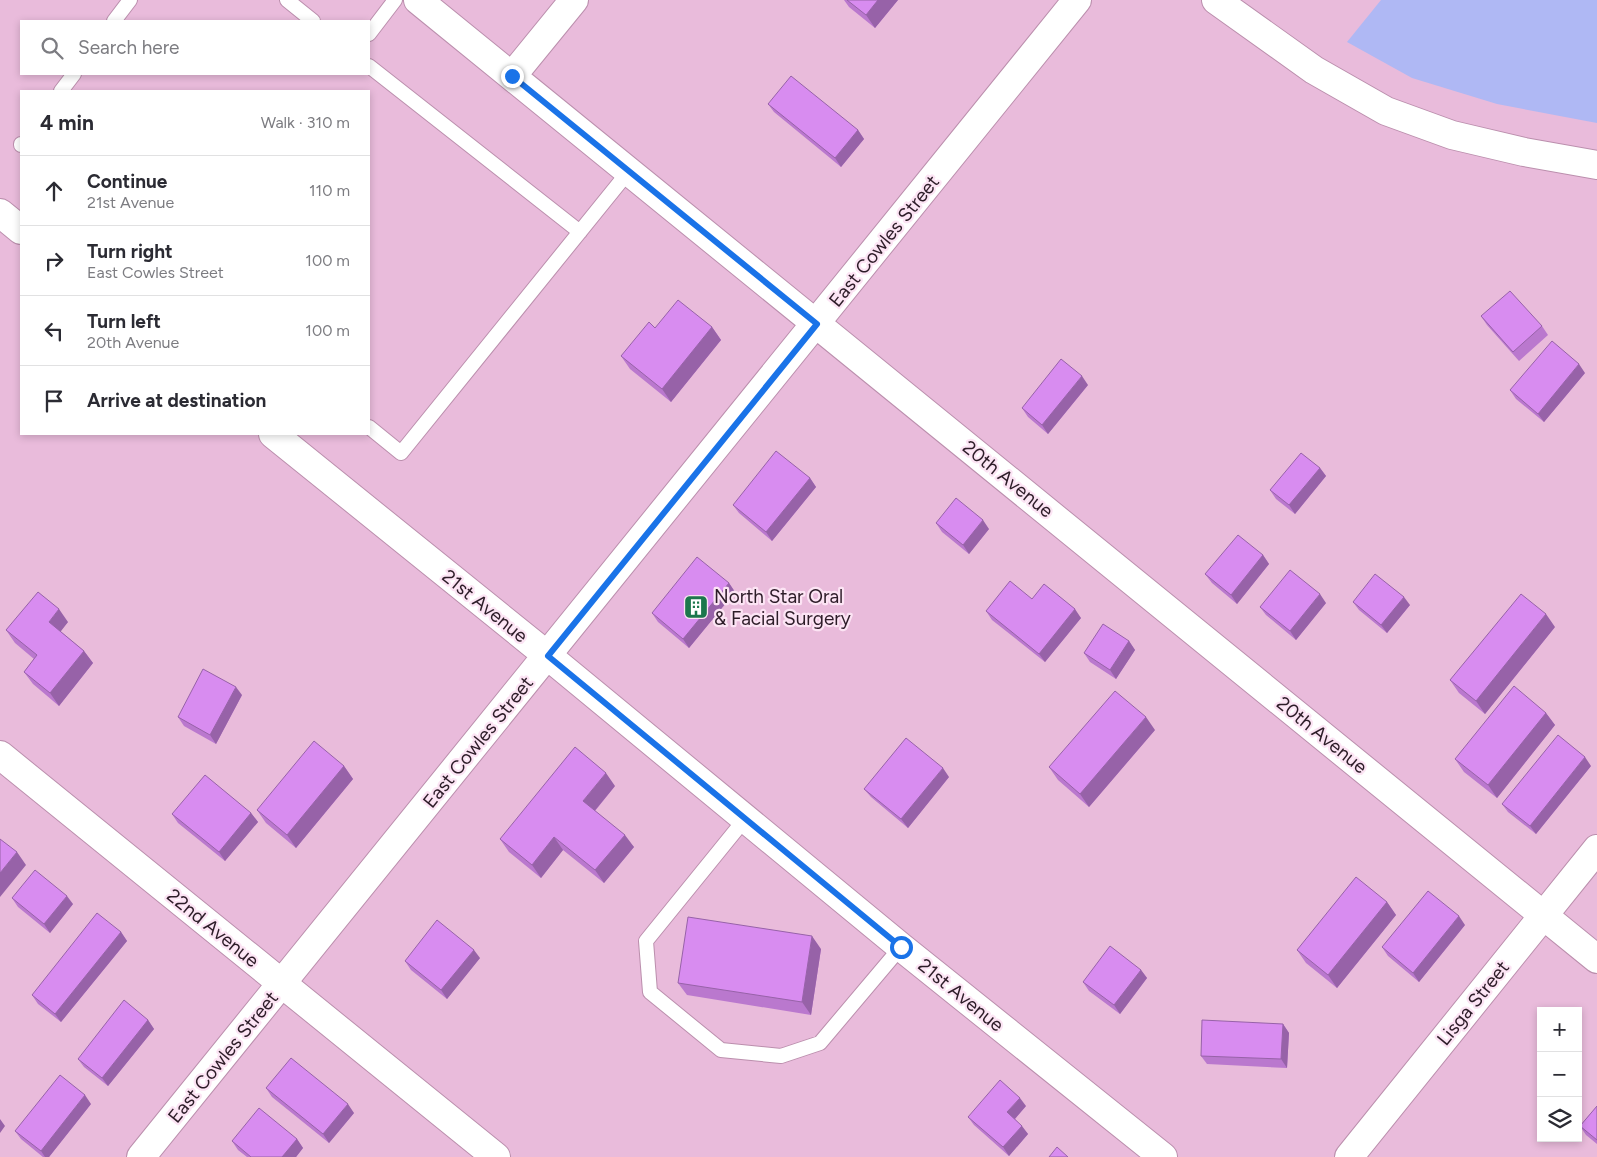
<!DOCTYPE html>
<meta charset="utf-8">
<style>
:root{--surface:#fff;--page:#f7f7f7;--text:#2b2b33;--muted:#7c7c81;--line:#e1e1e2}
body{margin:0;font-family:Figtree,sans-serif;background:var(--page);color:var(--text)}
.controls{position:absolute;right:15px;bottom:15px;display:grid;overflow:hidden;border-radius:0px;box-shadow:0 2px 8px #0003}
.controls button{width:45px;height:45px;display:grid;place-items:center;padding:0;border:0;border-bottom:1px solid var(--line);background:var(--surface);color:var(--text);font:25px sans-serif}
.stop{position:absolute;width:15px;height:15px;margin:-11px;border:4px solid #1a73e8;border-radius:50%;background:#fff}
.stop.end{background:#1a73e8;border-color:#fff;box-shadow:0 1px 5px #0008}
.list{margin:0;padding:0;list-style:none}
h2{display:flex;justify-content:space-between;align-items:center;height:65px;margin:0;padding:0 20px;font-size:21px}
h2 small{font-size:16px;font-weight:400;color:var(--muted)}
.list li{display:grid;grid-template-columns:32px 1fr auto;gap:15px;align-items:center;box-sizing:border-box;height:70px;padding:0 20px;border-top:1px solid var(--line)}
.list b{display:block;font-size:19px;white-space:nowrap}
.list p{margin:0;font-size:16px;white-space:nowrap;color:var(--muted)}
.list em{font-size:16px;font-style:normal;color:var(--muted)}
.icon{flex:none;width:28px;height:28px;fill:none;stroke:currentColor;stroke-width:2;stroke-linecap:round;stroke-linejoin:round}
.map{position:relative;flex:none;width:1597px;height:1157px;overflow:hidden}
.search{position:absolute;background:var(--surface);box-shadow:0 2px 8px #0003;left:20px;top:20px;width:350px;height:55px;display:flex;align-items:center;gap:12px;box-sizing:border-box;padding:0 18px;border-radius:0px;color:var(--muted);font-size:19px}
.panel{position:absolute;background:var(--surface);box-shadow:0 2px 8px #0003;left:20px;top:90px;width:350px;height:345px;border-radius:0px}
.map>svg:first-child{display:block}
</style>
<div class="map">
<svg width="1597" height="1157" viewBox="0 0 1597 1157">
<rect width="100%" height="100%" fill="#e9bbdb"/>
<path fill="#afb8f4" d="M1381,0h216v123l-100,-19 -85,-26 -65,-36z"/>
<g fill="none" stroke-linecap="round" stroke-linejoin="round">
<defs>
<path id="service" d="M287,0l26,21
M114,21l16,-21
M369,34l26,-34
M369,66l211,166
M61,91l13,-17
M21,144v1
M369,427l32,26 228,-282
M745,819l-99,122 4,51 71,58 60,6 39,-13 81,-96"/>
<path id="minor" d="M418,0l1179,959
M512,76l62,-76
M548,656l353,291 262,210
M0,755l496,402
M1349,1157l248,-308"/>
<path id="tertiary" d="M1216,0l98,70 72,41 66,24 72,17 73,13
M0,213l21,17
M273,434l275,222
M141,1157l936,-1157"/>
</defs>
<use href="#service" stroke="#bb8fad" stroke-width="16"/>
<use href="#minor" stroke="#bb8fad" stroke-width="30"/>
<use href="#tertiary" stroke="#bb8fad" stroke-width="30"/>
<use href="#service" stroke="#fff" stroke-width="14"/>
<use href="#minor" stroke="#fff" stroke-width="28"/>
<use href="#tertiary" stroke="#fff" stroke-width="28"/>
</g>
<path fill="#ba78ce" d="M844,0h54l-23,28 -26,-21z
M768,104l90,26 6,9 -23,28 -67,-55z
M1481,316l61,10 6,9 -29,26 -32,-36z
M712,327l9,13 -50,62 -41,-33 -9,-13 34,-28z
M1585,373l-41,49 -28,-23 -6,-9z
M1088,385l-40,49 -20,-17 -6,-9z
M1320,468l6,8 -31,38 -19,-15 -6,-9z
M810,478l6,9 -44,54 -33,-28 -6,-8z
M936,523l53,6 -20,25 -27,-22z
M1263,555l6,9 -32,40 -25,-21 -7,-9z
M729,583l6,9 -46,56 -31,-26 -6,-9z
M1032,599l49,19 -36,44 -53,-42 -6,-9z
M1353,602l57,3 -23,28 -28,-23z
M1326,603l-30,37 -30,-25 -6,-8z
M68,622l-8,9 24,20 9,12 -34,43 -26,-22 -9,-12 10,-13 -19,-16 -9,-13z
M1555,627l-70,87 -26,-21 -9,-13z
M1129,641l6,9 -19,29 -26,-17 -6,-9z
M242,695l-26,49 -32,-18 -6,-9z
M1546,713l9,12 -58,73 -33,-26 -9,-13z
M1155,730l-66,77 -31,-27 -9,-13z
M344,766l9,13 -57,69 -30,-25 -9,-13z
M1591,766l-55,68 -28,-22 -6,-8z
M949,777l-41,51 -37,-31 -7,-8z
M615,786l-20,25 39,36 -30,36 -41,-33 -22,28 -32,-26 -9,-13z
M251,813l7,9 -33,39 -47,-38 -6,-9z
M12,898l61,6 -23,29 -32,-26z
M1387,902l9,13 -59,73 -31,-25 -9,-13z
M1465,925l-46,57 -31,-26 -6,-9z
M121,932l6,9 -66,81 -23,-18 -6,-9z
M821,949l-10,66 -124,-20 -9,-12z
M480,958l-33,41 -36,-29 -6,-9z
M1141,970l6,8 -27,36 -31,-23 -6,-9z
M148,1020l6,9 -46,57 -24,-19 -6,-8z
M1283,1024l6,9 -2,35 -80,-4 -6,-8z
M266,1088l88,25 -25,30 -57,-46z
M91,1104l-42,53h-6l-22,-18 -6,-8z
M1026,1106l-11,13 13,15 -19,22 -35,-31 -6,-8z
M1597,1106v38l-11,-9 -6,-9z
M297,1139l6,9 -7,9h-49l-9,-7 -6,-9z"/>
<path fill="#9762a8" d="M878,0h20l-23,28 -9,-13z
M858,130l6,9 -23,28 -6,-9z
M712,327l9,13 -50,62 -9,-13z
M1579,364l6,9 -41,49 -6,-8z
M1082,376l6,9 -40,49 -6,-9z
M1320,468l6,8 -31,38 -6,-9z
M810,478l6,9 -44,54 -6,-9z
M983,520l6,9 -20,25 -6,-9z
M1263,555l6,9 -32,40 -6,-9z
M729,583l6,9 -46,56 -6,-9z
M1320,594l6,9 -30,37 -6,-9z
M1404,597l6,8 -23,28 -6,-8z
M59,609l9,13 -10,13 -9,-13z
M1075,609l6,9 -36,44 -6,-8z
M1546,614l9,13 -70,87 -9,-13z
M1129,641l6,9 -19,29 -6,-9z
M84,651l9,12 -34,43 -9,-13z
M236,687l6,8 -26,49 -6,-9z
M1546,713l9,12 -58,73 -9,-13z
M1146,717l9,13 -66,77 -9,-13z
M1585,757l6,9 -55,68 -6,-8z
M344,766l9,13 -57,69 -9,-13z
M943,768l6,9 -41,51 -7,-9z
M606,773l9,13 -23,28 -9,-13z
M251,813l7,9 -33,39 -6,-9z
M625,835l9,12 -30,36 -9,-13z
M554,837l9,13 -22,28 -9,-13z
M17,852l9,13 -26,32v-24z
M67,896l6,8 -23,29 -6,-9z
M1387,902l9,13 -59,73 -9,-13z
M1459,916l6,9 -46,57 -6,-9z
M121,932l6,9 -66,81 -6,-8z
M812,936l9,13 -10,66 -9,-13z
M474,950l6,8 -33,41 -6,-9z
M1141,970l6,8 -27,36 -6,-9z
M148,1020l6,9 -46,57 -6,-8z
M1283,1024l6,9 -2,35 -6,-9z
M85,1095l6,9 -42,53h-4l-4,-6z
M1020,1098l6,8 -13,15 -6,-9z
M348,1104l6,9 -25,30 -6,-9z
M0,1119l5,7 -5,7z
M1022,1126l6,8 -19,22 -6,-9z
M297,1139l6,9 -7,9h-14z"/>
<path fill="#d88cf0" stroke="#9762a8" d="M847,0h31l-12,15z
M791,76l67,54 -23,28 -67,-54z
M1510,291l32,35 -29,26 -32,-36z
M678,300l34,27 -50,62 -41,-33 28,-34 6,6z
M1552,341l27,23 -41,50 -28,-24z
M1061,359l21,17 -40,49 -20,-17z
M776,451l34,27 -44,54 -33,-27z
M1301,453l19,15 -31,37 -19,-15z
M956,498l27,22 -20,25 -27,-22z
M1238,535l25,20 -32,40 -26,-21z
M697,557l32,26 -46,56 -31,-26z
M1290,570l30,24 -30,37 -30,-24z
M1375,574l29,23 -23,28 -28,-23z
M1010,581l22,18 12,-15 31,25 -36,45 -53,-43z
M38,592l21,17 -10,13 35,29 -34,42 -26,-21 13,-17 -31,-25z
M1521,594l25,20 -70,87 -26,-21z
M1103,624l26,17 -19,29 -26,-17z
M203,669l33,18 -26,48 -32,-18z
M1514,686l32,27 -58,72 -33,-26z
M1115,691l31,26 -66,77 -31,-27z
M1558,735l27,22 -55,69 -28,-22z
M906,738l37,30 -42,51 -37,-30z
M314,741l30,25 -57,69 -30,-25z
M575,747l31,26 -23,28 42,34 -30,35 -41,-33 -22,28 -32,-26z
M205,775l46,38 -32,39 -47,-38z
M0,839l17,13 -17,21z
M35,870l32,26 -23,28 -32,-26z
M1356,877l31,25 -59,73 -31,-25z
M1428,891l31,25 -46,57 -31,-26z
M97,913l24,19 -66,82 -23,-19z
M688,917l124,19 -10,66 -124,-19z
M437,920l37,30 -33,40 -36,-29z
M1110,946l31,24 -27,35 -31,-23z
M124,1000l24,20 -46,58 -24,-19z
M1202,1020l81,4 -2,35 -80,-3z
M291,1058l57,46 -25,30 -57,-46z
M60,1075l25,20 -44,56 -26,-20z
M1000,1080l20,18 -13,14 15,14 -19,21 -35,-30z
M1597,1106v34l-17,-14z
M259,1108l38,31 -15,18h-31l-19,-16z
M1057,1147l11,10h-19z"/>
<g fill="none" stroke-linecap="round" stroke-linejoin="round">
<path stroke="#1a73e8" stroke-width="6" d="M512,76l305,248 -269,332 353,291"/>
</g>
<defs>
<symbol id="building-square" viewBox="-11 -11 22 22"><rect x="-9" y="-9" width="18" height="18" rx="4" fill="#1c774d" stroke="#fce4f4"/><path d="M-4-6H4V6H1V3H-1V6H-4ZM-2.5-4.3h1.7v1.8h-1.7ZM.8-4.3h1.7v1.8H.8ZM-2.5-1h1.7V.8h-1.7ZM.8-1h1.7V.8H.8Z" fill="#fff"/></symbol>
</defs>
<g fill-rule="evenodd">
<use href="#building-square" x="682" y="593" width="28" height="28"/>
</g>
<g text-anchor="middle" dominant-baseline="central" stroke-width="4.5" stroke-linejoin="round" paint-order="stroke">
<g font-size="19" fill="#2d1c28" stroke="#fce4f4">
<text transform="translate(884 241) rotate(-51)">East Cowles Street</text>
<text transform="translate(1008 479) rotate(39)">20th Avenue</text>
<text transform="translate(485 606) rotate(39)">21st Avenue</text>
<text transform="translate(1322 735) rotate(39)">20th Avenue</text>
<text transform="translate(478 742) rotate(-51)">East Cowles Street</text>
<text transform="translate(213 928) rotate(39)">22nd Avenue</text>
<text transform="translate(961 995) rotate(39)">21st Avenue</text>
<text transform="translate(1473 1003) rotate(-51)">Lisga Street</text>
<text transform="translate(223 1057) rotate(-51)">East Cowles Street</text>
</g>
<g font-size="19" fill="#2d1c28" stroke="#fce4f4" text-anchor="start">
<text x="714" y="596">North Star Oral<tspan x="714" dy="22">&amp; Facial Surgery</tspan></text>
</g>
</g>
</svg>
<div class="controls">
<button>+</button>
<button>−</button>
<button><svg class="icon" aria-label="layers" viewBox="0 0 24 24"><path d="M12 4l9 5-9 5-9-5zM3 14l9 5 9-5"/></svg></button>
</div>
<div class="stop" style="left:901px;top:947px"></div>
<div class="stop end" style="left:512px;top:76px"></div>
<div class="search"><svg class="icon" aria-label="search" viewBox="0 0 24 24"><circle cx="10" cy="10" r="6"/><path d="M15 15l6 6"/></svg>Search here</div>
<section class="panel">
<h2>4 min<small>Walk · 310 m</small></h2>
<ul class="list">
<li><svg class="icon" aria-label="ahead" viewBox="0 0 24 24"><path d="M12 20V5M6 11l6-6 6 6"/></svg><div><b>Continue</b><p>21st Avenue</p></div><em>110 m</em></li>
<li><svg class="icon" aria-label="right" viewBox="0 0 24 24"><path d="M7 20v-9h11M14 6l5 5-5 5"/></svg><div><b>Turn right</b><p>East Cowles Street</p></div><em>100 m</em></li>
<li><svg class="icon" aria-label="left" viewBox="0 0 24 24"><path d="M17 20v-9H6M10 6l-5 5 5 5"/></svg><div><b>Turn left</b><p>20th Avenue</p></div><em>100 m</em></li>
<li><svg class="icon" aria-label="arrive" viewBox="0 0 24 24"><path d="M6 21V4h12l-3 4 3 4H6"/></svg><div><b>Arrive at destination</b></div></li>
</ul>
</section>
</div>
